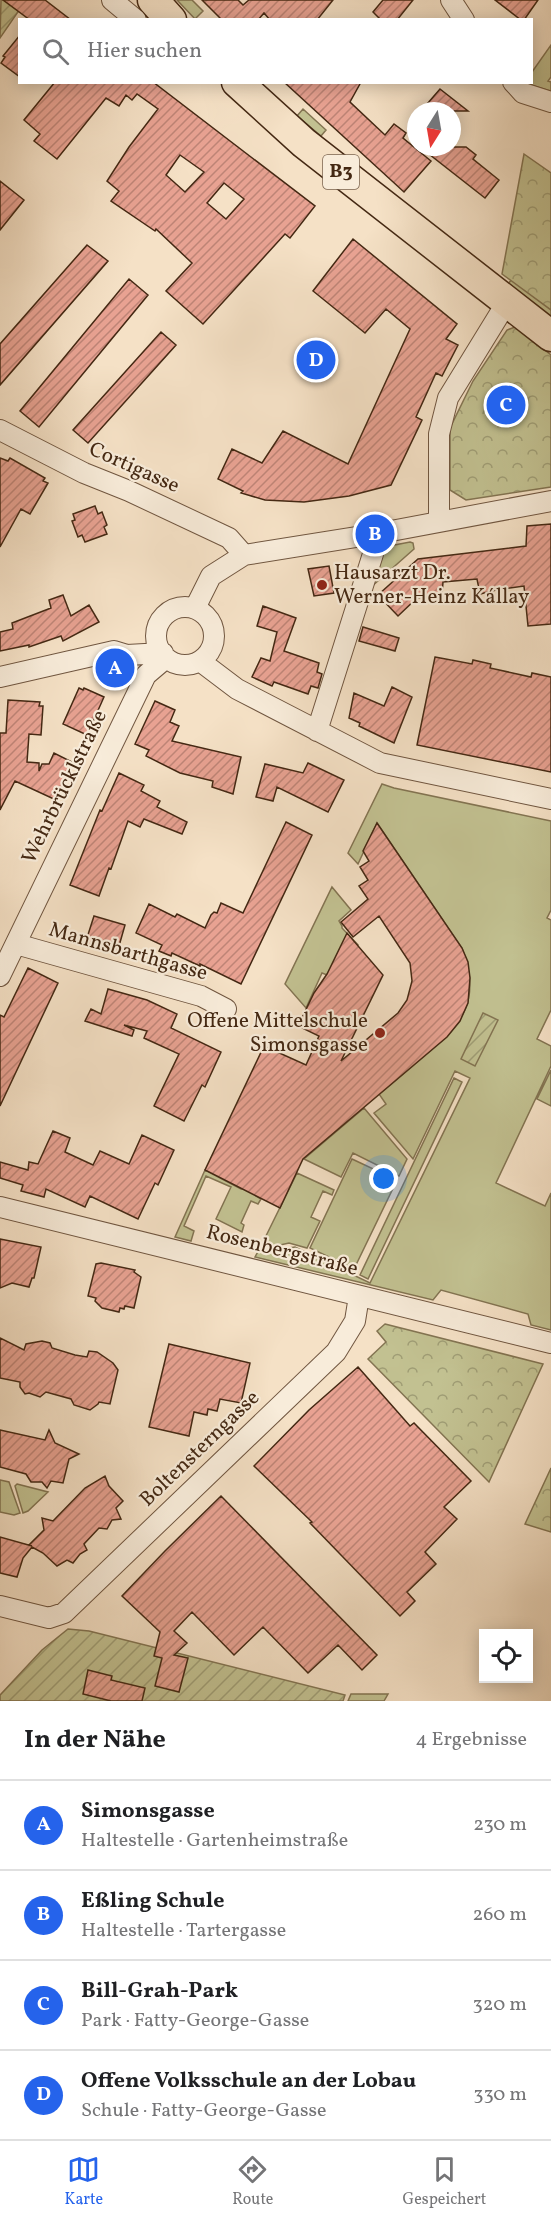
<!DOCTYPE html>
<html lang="de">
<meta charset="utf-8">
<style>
:root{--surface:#fff;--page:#f6f6f6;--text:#202124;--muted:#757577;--line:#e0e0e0;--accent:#2563eb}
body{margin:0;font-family:Vollkorn,serif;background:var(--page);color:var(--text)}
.controls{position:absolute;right:18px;bottom:18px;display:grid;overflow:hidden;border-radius:0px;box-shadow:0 3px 15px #0003}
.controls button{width:54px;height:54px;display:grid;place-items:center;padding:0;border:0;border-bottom:2px solid var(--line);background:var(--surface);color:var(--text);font:30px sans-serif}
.compass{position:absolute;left:407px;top:102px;width:54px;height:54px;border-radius:50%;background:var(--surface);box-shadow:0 3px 15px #0003;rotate:191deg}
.you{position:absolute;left:384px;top:1179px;width:21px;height:21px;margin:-15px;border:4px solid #fff;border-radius:50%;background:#1a73e8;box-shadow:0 0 0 9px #1a73e833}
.badge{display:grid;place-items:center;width:39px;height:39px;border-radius:50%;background:var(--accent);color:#fff;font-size:20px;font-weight:700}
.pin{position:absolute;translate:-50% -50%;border:3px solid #fff;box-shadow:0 2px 6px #0006}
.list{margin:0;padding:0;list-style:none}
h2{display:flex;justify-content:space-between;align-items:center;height:78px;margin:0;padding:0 24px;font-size:26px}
h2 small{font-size:20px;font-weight:400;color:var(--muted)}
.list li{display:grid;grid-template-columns:39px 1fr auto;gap:18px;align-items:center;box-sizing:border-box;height:90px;padding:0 24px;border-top:2px solid var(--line)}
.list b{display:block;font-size:22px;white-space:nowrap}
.list p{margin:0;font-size:20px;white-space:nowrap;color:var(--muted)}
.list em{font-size:20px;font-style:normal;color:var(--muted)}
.icon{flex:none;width:33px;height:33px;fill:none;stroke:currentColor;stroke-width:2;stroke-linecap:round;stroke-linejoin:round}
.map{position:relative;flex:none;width:551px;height:1701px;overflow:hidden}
.search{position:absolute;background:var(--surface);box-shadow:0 3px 15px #0003;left:18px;right:18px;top:18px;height:66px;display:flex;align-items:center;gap:15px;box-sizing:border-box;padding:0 21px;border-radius:0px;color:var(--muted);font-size:22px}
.sheet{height:438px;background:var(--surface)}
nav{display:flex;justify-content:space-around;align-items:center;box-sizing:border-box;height:84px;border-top:2px solid var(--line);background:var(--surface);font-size:16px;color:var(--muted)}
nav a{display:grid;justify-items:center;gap:3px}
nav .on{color:var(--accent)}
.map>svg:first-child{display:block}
</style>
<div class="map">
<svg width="551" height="1701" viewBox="0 0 551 1701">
<defs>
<pattern id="forest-crowns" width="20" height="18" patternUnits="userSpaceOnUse" patternTransform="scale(1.5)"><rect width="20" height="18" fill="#c2c191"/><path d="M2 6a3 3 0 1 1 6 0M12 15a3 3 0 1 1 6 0" fill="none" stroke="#9f9d75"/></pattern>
<pattern id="garden-furrows" width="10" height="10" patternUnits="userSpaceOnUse" patternTransform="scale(1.5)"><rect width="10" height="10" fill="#c2c191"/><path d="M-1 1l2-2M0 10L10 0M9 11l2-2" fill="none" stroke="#9f9d75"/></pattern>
<pattern id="building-hatch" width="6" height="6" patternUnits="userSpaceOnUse" patternTransform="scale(1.5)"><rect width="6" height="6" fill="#e8a292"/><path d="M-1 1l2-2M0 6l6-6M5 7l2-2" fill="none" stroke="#be8476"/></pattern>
</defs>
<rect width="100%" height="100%" fill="#f5e1c6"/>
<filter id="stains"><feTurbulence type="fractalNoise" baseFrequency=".00333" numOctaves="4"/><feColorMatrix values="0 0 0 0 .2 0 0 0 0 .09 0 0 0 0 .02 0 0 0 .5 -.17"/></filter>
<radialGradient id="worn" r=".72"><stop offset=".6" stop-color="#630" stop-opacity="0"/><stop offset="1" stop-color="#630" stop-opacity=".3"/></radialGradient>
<path fill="#c2c191" stroke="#837452" stroke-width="1.5" d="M177,0h15l11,11 -8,8z
M551,45v32l-3,4 3,1v9l-23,-7 4,-2v-10z
M303,109l23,21 -5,6 -24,-20z
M516,274l35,22v21l-43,-33z
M410,542l3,1 1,6 -44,39 9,-40z
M382,784l12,4 157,33v89l-4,8 4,2v90l-14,29 14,7v20l-55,117 49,23 6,-13v137l-20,-5 -3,-11 -87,-24 -8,10 -178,-43 5,-9 8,3 27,-4 75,36 100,-205 -15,-7 -42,88 -39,-46 12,-9 -7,-10c16,-13 31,-26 46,-39 38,-32 57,-55 37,-107l-85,-125 -19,41 -10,-11z
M332,887l19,23 -12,11 3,5v2l16,17 -3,6 -28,24 -5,-2 -16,35 -21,-24z
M551,1070v36l-14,-7z
M454,1078l8,4 -94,197 -8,-4z
M364,1108l43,51 -8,17 -46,-23 -12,24 -37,-18z
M352,1159l45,21 -43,89 -44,-21z
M205,1170l36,19h18l-3,7 5,3 -3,5 -7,-3 -10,22 3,2 -2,7 -26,-13 15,-32 -25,-11 -22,50 10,5 -3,10 -16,-4z
M297,1173l37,17 -2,5 -9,-4 -12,26 9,4 -13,27 -18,-5 -18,4 -9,-3z
M0,1480l9,2 11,31 -6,2 -14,-3z
M17,1484l31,8 -20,19 -5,2 -8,-27z
M351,1694h37l-4,7h-36z"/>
<path fill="url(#forest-crowns)" stroke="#837452" stroke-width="1.5" d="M524,154l27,19v137l-49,-36z
M515,327l36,28v132l-85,13 -16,-10v-62l23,-47 34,-51z
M385,1324l158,40 -54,118 -121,-123 18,-17 -9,-11z
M551,1468v64l-26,-8z"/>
<path fill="url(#garden-furrows)" stroke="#837452" stroke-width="1.5" d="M1,0h7l12,9 -20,29z
M483,1013l15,7 -23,46 -14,-7z
M68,1629l21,2 256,64 -2,6h-343v-6l42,-45z"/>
<path fill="url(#building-hatch)" stroke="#442813" stroke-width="1.5" fill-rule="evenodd" d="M3,0h42l26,20h-41z
M202,0h36l5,5 6,-5h84l-16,20h-47l-6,-7 -6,7h-36z
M383,0h30l-16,20h-16l-8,-8z
M495,0h43l-14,20h-3z
M20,35v42l-19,-14 4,-6 -2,-1z
M55,82h98l162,124 -25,32 -5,-4 -82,90 -37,-33 26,-28 -36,-34 -1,2 -44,-30 8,-10 -12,-10 22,-34 29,-38 -21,-15 -5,6 -6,-5 -7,11 -13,-8 -49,61 -23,-18 6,-7 -16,-14zM180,155l24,17 -19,20 -19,-17zM224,183l20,16 -18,20 -19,-16z
M284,82h77l-11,20 35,33 9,-11 12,9 -3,5 28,23 -27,31z
M440,89l28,22h-47z
M420,147h46l10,8 -3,4 26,21 -14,18z
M0,181l24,19 -24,30z
M353,239l104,85 -11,15 12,6 -16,31 -6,-3 -20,44 6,3 -31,65 -42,11 -45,6 -39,-2 -24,-7 2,-2 -25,-12 14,-30 30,14 21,-32 65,33 62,-135 -24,-20 -21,24 -52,-42z
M87,245l21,16 -108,124v-41z
M129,279l19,16 -109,132 -19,-16z
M161,332l15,13 -88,98 -15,-13z
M0,458l8,3 2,-3 35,20 -2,3 5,2 -18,31 -9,-5 -21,38z
M95,506l3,8 4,-2 5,13 -3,2 3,7 -22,8 -3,-7 -4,2 -6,-16 3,-1 -2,-6z
M551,524v100l-23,2 -4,-40 -28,4 -16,4 -3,-15 -34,3 -1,13 -25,3 -19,18 -20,-21 40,-36 108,-13 1,-20z
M329,566l5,27 -20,3 -6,-27z
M63,595l8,21 18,-11 10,17 -36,19 -2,-5 -32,11v-2l-29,6v-19l13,-3 -1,-6 39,-15 -2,-8z
M263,606l33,12 -12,33 35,12 -2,9 5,2 -4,14 -7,-2 -3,8 -34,-12 -2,4 -20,-9 9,-19 9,3 7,-29 -20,-6z
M363,627l36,11 -4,13 -36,-10z
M435,657l37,7 1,-4 18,4 -1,4 41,9 1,-4 19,4v95l-134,-27z
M392,687l20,10 -18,46 -35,-17 1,-3 -11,-5 5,-25 30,13z
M79,688l4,2 1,-2 20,9 -17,38 -24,-11z
M8,700l32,2 -1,4h4l-2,29 -12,-1 -2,28 12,1v8l3,-7h7l5,-11 20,10 -18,37 -41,-19 -15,29v-77h6z
M155,701l20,9 -5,12 9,4 -7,15 69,16 -8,37 -21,-7 1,-6 -33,-8 -34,-17 3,-6 -14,-6z
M308,763l36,17 -16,32 -51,-25 -4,14 -17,-4 9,-33 38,9z
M119,773l25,12 -3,6 19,10 -3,6 30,15 -5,12 -38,-15 -4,8 -12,-6 -17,48 -2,-1 -10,28 -29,-11 30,-75 2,1z
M286,822l26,13 -71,149 -41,-20v2l-28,-13 -1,3 -12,-5 3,-6 -26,-12 13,-29 26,13 2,-3 28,14 6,-13 3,-3 3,1 4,-10 22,10z
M377,823l85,125 6,14 2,16 -2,25 -8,18 -13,16 -144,122 -23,49 -75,-38 59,-124 42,19 13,-29 -21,-10 16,-33 13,-19 20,-41 36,42 -42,86 57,-48 9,-13 5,-19 -2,-18 -31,-47 -26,21 -12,-15 27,-23 -9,-13 9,-6 -8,-13 9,-6 -6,-10z
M94,916l31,9 -8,28 -32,-9z
M28,968l30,15 -58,123v-91l4,2z
M108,989l39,11 30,14 -6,14 50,24 -16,35 -3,-2 -18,36 -30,-15 25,-52 -35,-16 3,-7 -23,-6 10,5 -2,6 -47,-15 6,-12 10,5z
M53,1131l17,7 -5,14 28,13 7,-14 29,13 13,-29 32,15 -16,35 -3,-2 -17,36 -48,-23 -5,11 -39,-18 -2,8 -23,-6 2,-6 -23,-7v-16l28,8 1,-8 9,2z
M0,1239l41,8 -7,31h-2l-3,9 -17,-4 -12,5z
M101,1263l34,7 -1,2 7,5 -7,31 -9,-2 -1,3 -4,-1 -1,4 -17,-4 -7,-7 1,-3 -8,-2 8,-32z
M0,1338l24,12 2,-6 16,-3 8,2 2,5 23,7 12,2 2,-6 8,1 16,11 5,7 -8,34 -11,-2 -1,2 -8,6 -16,-5 -3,-6 -25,-7 -6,5 -11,-4 -4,1 -5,-7v-5l-20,-4z
M169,1344l81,19 -9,40 -21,-4 -3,12 -9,-2 -1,6 -13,-3 -5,24 -40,-9z
M358,1367l52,59 4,-3 57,58 -27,26 13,12 -32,33 11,12 -29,28 8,9 -15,15 -90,-93 2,-1 -58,-56 55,-56z
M0,1430l45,10 4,-10 6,13 24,11 -10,5 -6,24 -12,-2 -4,7 -5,-6h-11l-5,-8 -26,-7z
M105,1476l4,10 14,15 -7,7 5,11 -9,1 -5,9 -8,-1 -15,16 3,6 -7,4 -7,9 -6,-3 -10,6 -14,-13 -11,-6 -9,11 -6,19 -17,-4v-36l32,9 -3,-1 15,-15 -2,-12 11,3 32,-33z
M221,1496l156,159 -15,15 -24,-25 -30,28 -45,-46 -29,28 -42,-43 -18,19 13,12 -13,12 14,3 -9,34 -24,-6 7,-28 -8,-2 6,-24 -38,-36 43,-45z
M88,1670l24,6 -1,4 34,8 -3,13h-31l-28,-7z"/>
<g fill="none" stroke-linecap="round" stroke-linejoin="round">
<defs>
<path id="minor" d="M112,0l24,20
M451,0l13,20
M513,82l10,11 28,9
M0,430l84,43 45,18 100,47 15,17
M439,521v-87l9,-36 59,-96
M156 636a29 29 0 1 1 58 0a29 29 0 1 1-58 0Z
M195,608l16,-32 33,-21 131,-21 176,-33
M200,661l37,28 143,74 171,36
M0,677l114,-26 13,4 36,-2
M317,731l56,-177 2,-20
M16,944l185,52 25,13
M0,976l146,-301 20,-17
M0,1207l551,136
M0,1606l49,12 15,-5 272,-261 19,-31 4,-25"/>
<path id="primary" d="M153,0l18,20
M237,82l67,61 247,193"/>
</defs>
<use href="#minor" stroke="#705640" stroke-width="22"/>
<use href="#primary" stroke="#442813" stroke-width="33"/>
<use href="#minor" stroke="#f8ecda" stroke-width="20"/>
<use href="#primary" stroke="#f5e1c6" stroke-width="30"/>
</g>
<g fill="#8f2418" stroke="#f8ecda" stroke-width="2">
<circle cx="322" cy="585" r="6"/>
<circle cx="380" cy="1033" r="6"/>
</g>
<g text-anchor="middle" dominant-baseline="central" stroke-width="4.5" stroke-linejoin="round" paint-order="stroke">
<rect fill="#f8ecda" stroke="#7a634f" stroke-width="1.5" x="323" y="155" width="36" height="34" rx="4.5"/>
<g font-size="20" font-weight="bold" fill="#442813">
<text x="341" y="172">B3</text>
</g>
<g font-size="21" fill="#442813" stroke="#f8ecda">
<text transform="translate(134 468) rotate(24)">Cortigasse</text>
<text transform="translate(65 787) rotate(-64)">Wehrbrücklstraße</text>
<text transform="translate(128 952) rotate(16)">Mannsbarthgasse</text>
<text transform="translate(282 1251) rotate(14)">Rosenbergstraße</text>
<text transform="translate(200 1449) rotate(-44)">Boltensterngasse</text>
</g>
<g font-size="21" fill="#442813" stroke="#f8ecda" text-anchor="start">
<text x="334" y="573">Hausarzt Dr.<tspan x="334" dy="24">Werner-Heinz Kállay</tspan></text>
<text x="368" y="1021" text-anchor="end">Offene Mittelschule<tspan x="368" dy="24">Simonsgasse</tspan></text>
</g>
</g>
<rect width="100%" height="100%" filter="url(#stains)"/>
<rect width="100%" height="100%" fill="url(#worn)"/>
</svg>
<div class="controls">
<button><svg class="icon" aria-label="locate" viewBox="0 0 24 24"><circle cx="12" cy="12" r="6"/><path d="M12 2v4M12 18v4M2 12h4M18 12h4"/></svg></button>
</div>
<svg class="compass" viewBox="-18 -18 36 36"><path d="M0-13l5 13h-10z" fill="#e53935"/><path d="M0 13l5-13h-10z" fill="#757577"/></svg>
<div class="you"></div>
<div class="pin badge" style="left:115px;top:668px">A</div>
<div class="pin badge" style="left:375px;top:534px">B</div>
<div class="pin badge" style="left:506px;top:405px">C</div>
<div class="pin badge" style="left:316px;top:360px">D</div>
<div class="search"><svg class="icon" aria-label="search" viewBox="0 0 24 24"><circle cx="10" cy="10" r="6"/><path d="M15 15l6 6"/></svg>Hier suchen</div>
</div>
<section class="sheet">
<h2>In der Nähe<small>4 Ergebnisse</small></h2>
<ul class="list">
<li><span class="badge">A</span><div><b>Simonsgasse</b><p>Haltestelle · Gartenheimstraße</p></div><em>230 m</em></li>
<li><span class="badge">B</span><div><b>Eßling Schule</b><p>Haltestelle · Tartergasse</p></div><em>260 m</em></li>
<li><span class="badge">C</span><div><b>Bill-Grah-Park</b><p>Park · Fatty-George-Gasse</p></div><em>320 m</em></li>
<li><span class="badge">D</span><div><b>Offene Volksschule an der Lobau</b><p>Schule · Fatty-George-Gasse</p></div><em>330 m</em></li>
</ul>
</section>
<nav>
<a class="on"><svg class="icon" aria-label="map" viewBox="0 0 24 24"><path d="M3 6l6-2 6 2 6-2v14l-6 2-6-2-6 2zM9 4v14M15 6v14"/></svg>Karte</a>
<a><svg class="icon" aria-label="directions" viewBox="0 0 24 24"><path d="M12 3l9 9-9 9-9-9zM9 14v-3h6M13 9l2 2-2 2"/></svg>Route</a>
<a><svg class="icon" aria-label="saved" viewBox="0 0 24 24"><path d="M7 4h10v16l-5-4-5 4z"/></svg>Gespeichert</a>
</nav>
